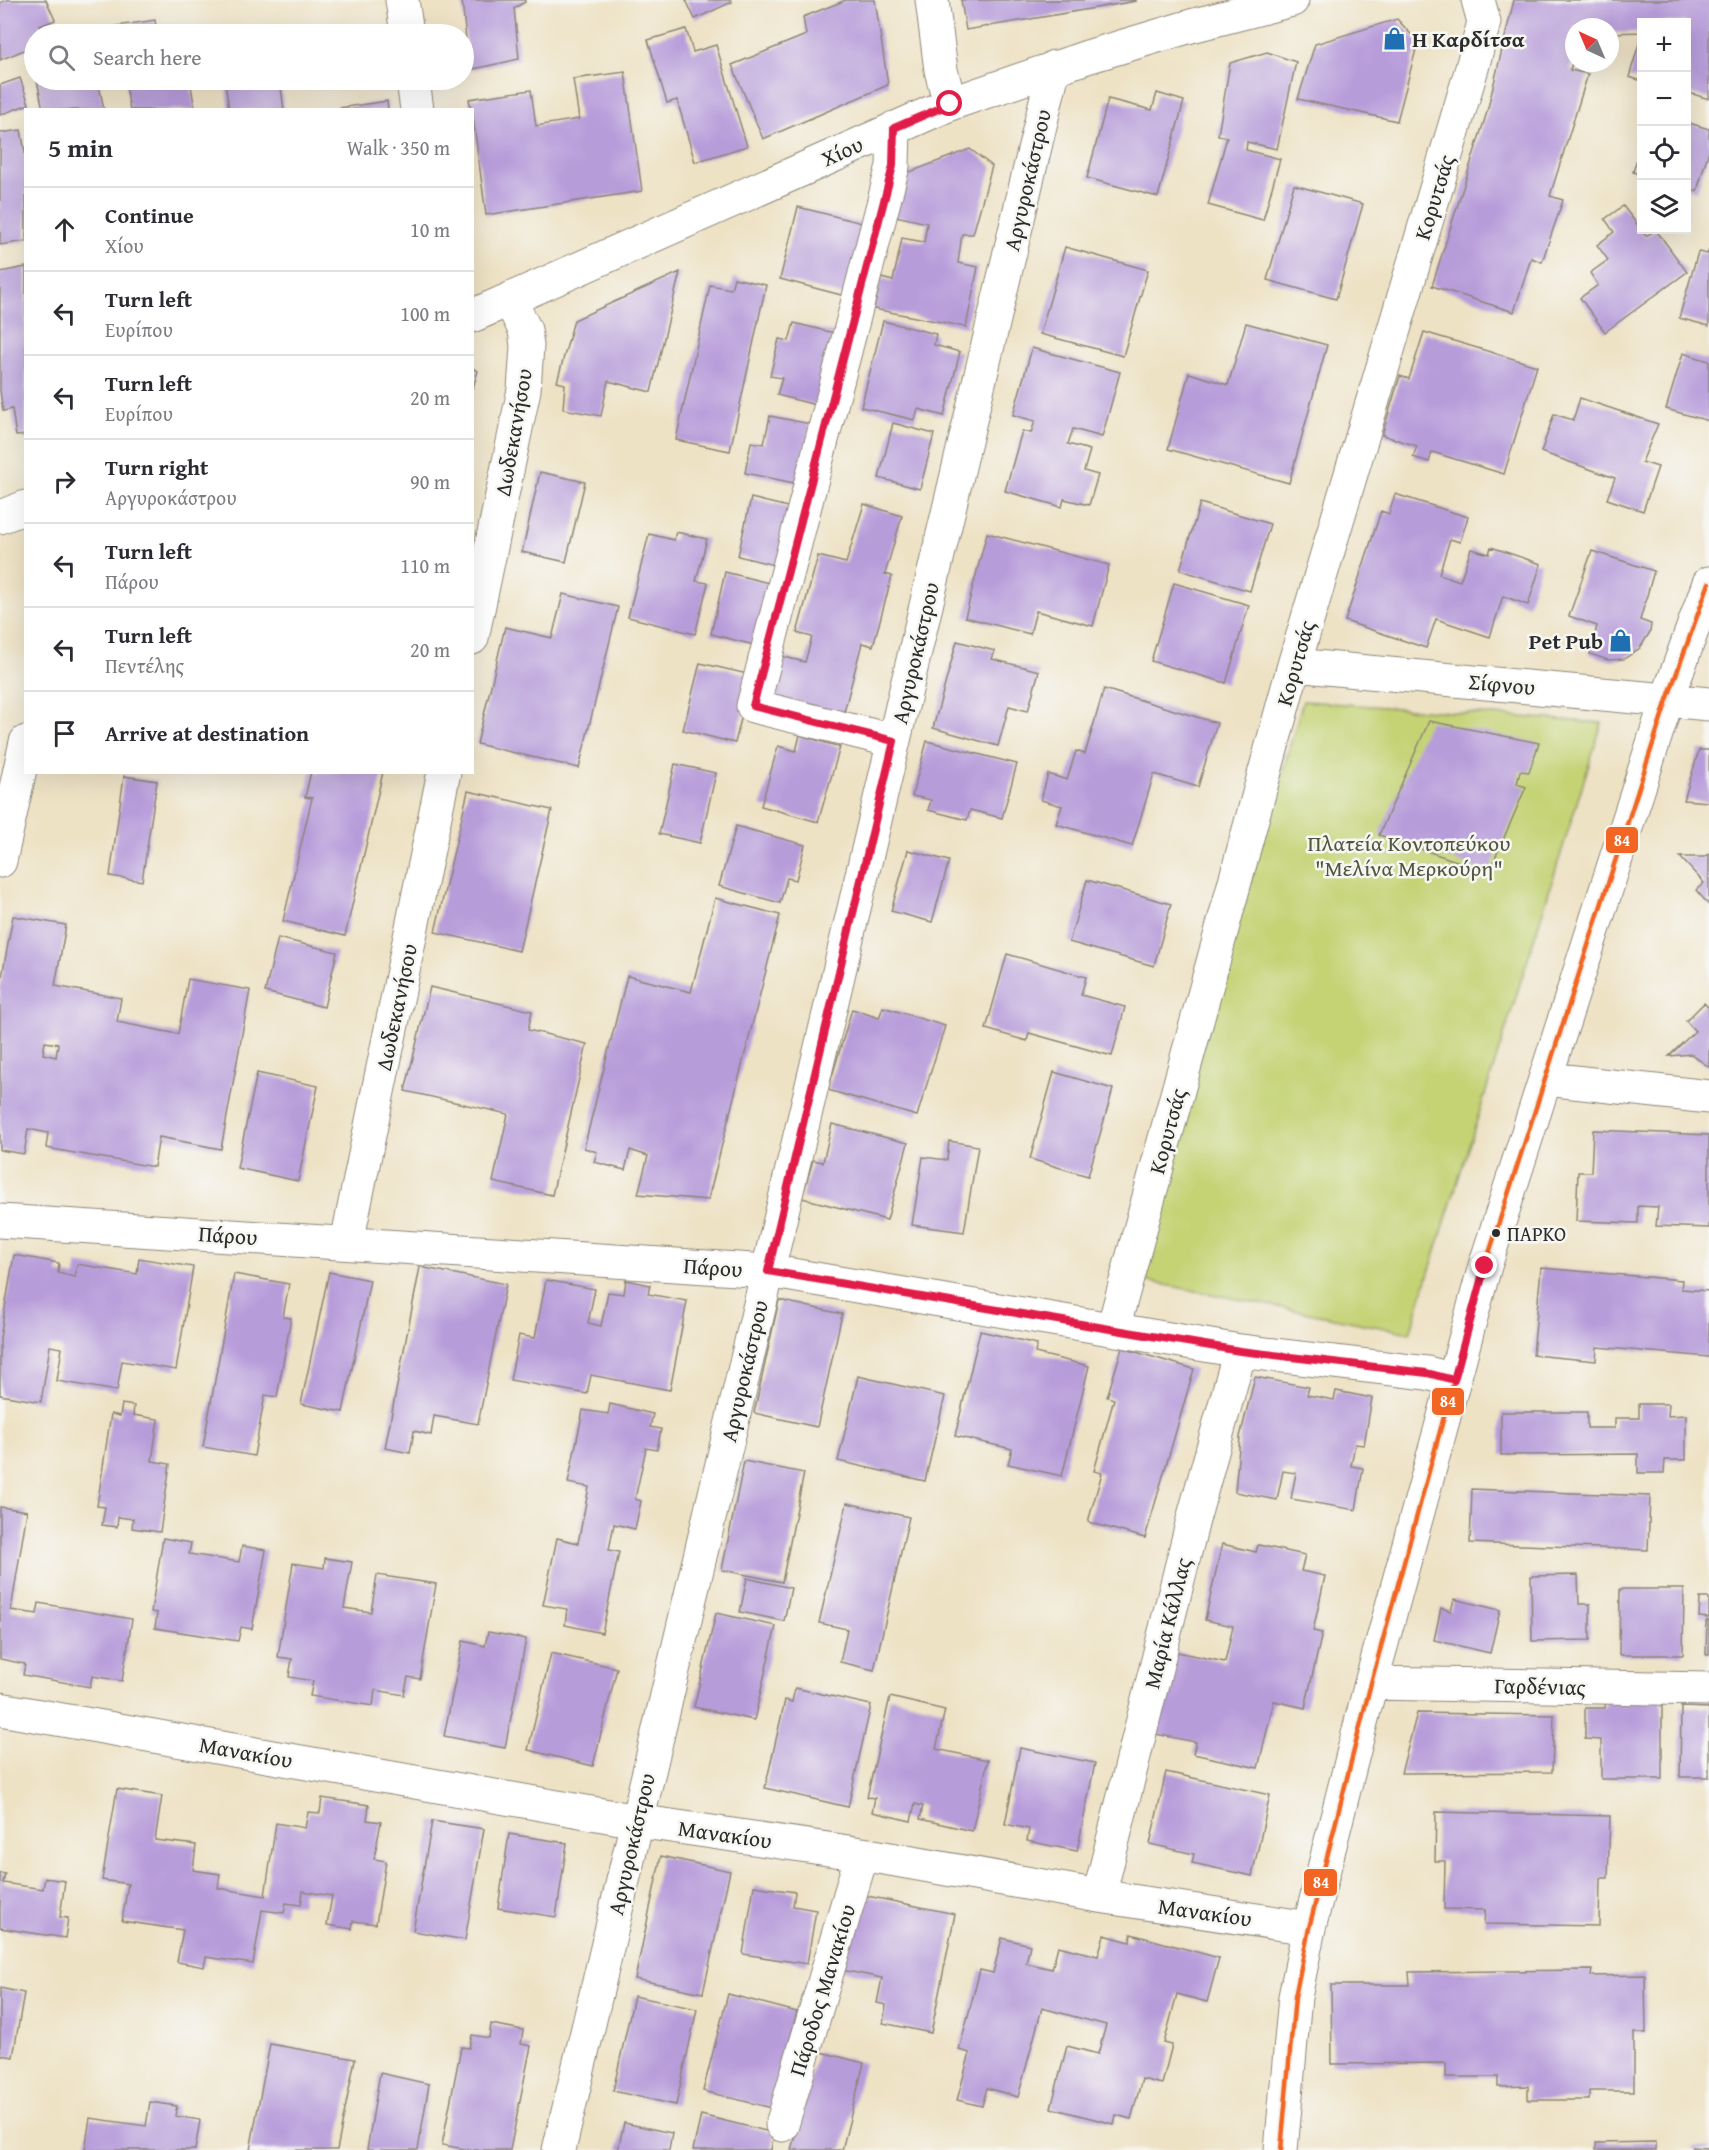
<!DOCTYPE html>
<meta charset="utf-8">
<style>
:root{--surface:#fff;--page:#f7f7f7;--text:#2b2b33;--muted:#7c7c81;--line:#e1e1e2}
body{margin:0;font-family:"Gentium Book Plus",serif;background:var(--page);color:var(--text)}
.controls{position:absolute;right:18px;top:18px;display:grid;overflow:hidden;border-radius:0px;box-shadow:0 6px 24px #0002}
.controls button{width:54px;height:54px;display:grid;place-items:center;padding:0;border:0;border-bottom:2px solid var(--line);background:var(--surface);color:var(--text);font:30px sans-serif}
.compass{position:absolute;left:1565px;top:18px;width:54px;height:54px;border-radius:50%;background:var(--surface);box-shadow:0 6px 24px #0002;rotate:316deg}
.stop{position:absolute;width:18px;height:18px;margin:-14px;border:4px solid #e11d48;border-radius:50%;background:#fff}
.stop.end{background:#e11d48;border-color:#fff;box-shadow:0 2px 6px #0008}
.list{margin:0;padding:0;list-style:none}
h2{display:flex;justify-content:space-between;align-items:center;height:78px;margin:0;padding:0 24px;font-size:26px}
h2 small{font-size:20px;font-weight:400;color:var(--muted)}
.list li{display:grid;grid-template-columns:39px 1fr auto;gap:18px;align-items:center;box-sizing:border-box;height:84px;padding:0 24px;border-top:2px solid var(--line)}
.list b{display:block;font-size:22px;white-space:nowrap}
.list p{margin:0;font-size:20px;white-space:nowrap;color:var(--muted)}
.list em{font-size:20px;font-style:normal;color:var(--muted)}
.icon{flex:none;width:33px;height:33px;fill:none;stroke:currentColor;stroke-width:2;stroke-linecap:round;stroke-linejoin:round}
.map{position:relative;flex:none;width:1709px;height:2150px;overflow:hidden}
.search{position:absolute;background:var(--surface);box-shadow:0 6px 24px #0002;left:24px;top:24px;width:450px;height:66px;display:flex;align-items:center;gap:15px;box-sizing:border-box;padding:0 21px;border-radius:33px;color:var(--muted);font-size:22px}
.panel{position:absolute;background:var(--surface);box-shadow:0 6px 24px #0002;left:24px;top:108px;width:450px;height:666px;border-radius:0px}
.map>svg:first-child{display:block}
</style>
<div class="map">
<svg width="1709" height="2150" viewBox="0 0 1709 2150">
<rect width="100%" height="100%" fill="#f6f6f2"/>
<filter id="ink" filterUnits="userSpaceOnUse"><feTurbulence type="fractalNoise" baseFrequency=".0167" numOctaves="2"/><feDisplacementMap in="SourceGraphic" scale="12" xChannelSelector="R" yChannelSelector="G"/><feConvolveMatrix kernelMatrix="1 2 1 2 8 2 1 2 1" color-interpolation-filters="sRGB"/></filter>
<filter id="wash" filterUnits="userSpaceOnUse"><feTurbulence type="fractalNoise" baseFrequency=".008" numOctaves="4" result="noise"/><feDisplacementMap in="SourceGraphic" scale="24" xChannelSelector="R" yChannelSelector="G"/><feGaussianBlur stdDeviation="1.35" result="paint"/><feColorMatrix in="noise" values="0 0 0 0 0 0 0 0 0 0 0 0 0 0 0 0 0 1.4 0 .05"/><feComposite in="paint" operator="in"/></filter>
<g filter="url(#wash)">
<rect width="100%" height="100%" fill="#eee2c5"/>
<path fill="#c5d375" stroke="#787f50" stroke-width="1.5" d="M1303,701l299,22 -192,610 -275,-54z"/>
<g id="blocks">
<path fill="#b79cda" fill-rule="evenodd" d="M6,0h40l9,20 -15,6 4,8h-10v12l-34,14v-57z
M462,0h63v2l-11,6 5,51 -50,11z
M686,0h45l1,2 -37,17z
M846,0h29l13,85 -125,54 -31,-74 74,-30 -3,-18z
M961,0h175v1l-170,29z
M1514,0h195v99l-23,-7v-70h-44v10l-32,1v-6h-36v29l-4,14 18,4 -38,122 13,4 -21,62 -11,-4 -17,54 -82,-26 55,-174z
M1397,19l21,23 -21,79 -99,-22 17,-55z
M155,20l2,14h-39l-2,-8z
M686,29l7,23 23,-7 31,101 -52,16 -18,-62 -10,3 -19,-63z
M1641,37h1v44l-13,-4z
M1267,52l29,10 -19,87 -30,-7 -1,8 34,9 -17,61 -55,-15 19,-68 -9,-2 12,-72z
M625,72l17,119 -156,24 -14,-105h-1l-2,-11 62,-9 5,36 43,-7 -6,-40z
M20,78l9,26 -29,11v-30z
M37,80h61l6,30h-61z
M125,80h65l5,30h-65z
M248,80h32l4,30h-55l-4,-28z
M1157,93l27,8 -26,96 -71,-19 21,-79 44,11z
M387,101l1,9h-49v-2z
M1686,122l23,7v21l-12,41 -11,-3z
M21,130l5,28v83l-26,4v-112z
M1641,145h1v30l-9,-3z
M970,149l22,17 -19,68h-11l-4,29 20,4 -12,60 -92,-18 7,-31 12,3 9,-43 22,4 3,-19 -36,-8 11,-40z
M1294,185l69,19 -27,95 -69,-19z
M1623,206l23,30 10,-6 31,42 -82,60 -25,-34 18,-13 -8,-12 18,-13 -11,-15 17,-13 -9,-13z
M798,207l68,17 -17,73 -69,-18z
M1065,247l83,23 -25,86 -83,-22z
M1709,250v76l-30,-8 19,-66 9,2z
M26,267v168l-10,1 -4,-27 -9,2 -3,-20v-119z
M680,272l-29,120 -43,-11 -7,35 -38,-7 2,-25 -8,-2 17,-62z
M734,278l32,7 -36,166 -54,-11 34,-155 21,4z
M883,321l53,13 -2,11 26,7 -16,64 -26,-7 -3,11 -54,-13z
M794,323l40,10 -18,72 -39,-10 5,-17 -12,-2 9,-37 10,2z
M1246,323l81,22 -38,138 -121,-34 21,-76 39,12z
M1424,332l113,34 -33,108 -72,-22 -3,10 -16,-5 4,-11 -35,-11 18,-59 9,3z
M1032,348l88,24 -18,65 -29,-8 -5,15 22,6 -6,21 14,4 -9,30 -25,-6 -2,8 -57,-16 17,-60 9,2 4,-12 -22,-6z
M1683,353l26,8v60l-43,-12z
M472,368l6,3 -5,17h-1z
M1580,398l78,26 -16,38 16,5 -15,44 -36,-12 8,-21 -74,-26 13,-38 19,6z
M770,416l41,8 -12,60 -54,-11 6,-31 13,2z
M893,423l41,11 -14,55 -41,-11z
M540,472l45,10 -19,80 -44,-10z
M1395,494l73,23 -8,25 -10,-3 -11,35 21,7 11,-32 18,5 2,-7 50,17 -13,41 -25,-9 -13,41 -54,-18 -10,29 -81,-27 36,-110 8,3z
M751,498l41,10 -14,58 -40,-10z
M1200,503l70,21 -20,67 -70,-21z
M864,504l38,12 -17,58 7,2 -19,70 -11,-3 -19,73 -82,-22 11,-40 33,8 7,-25 -15,-4 21,-77 28,7z
M676,532l31,7 -11,42 12,2 -13,51 -67,-17 21,-83 25,6z
M987,533l122,32 -16,61 -57,-15 -6,23 -65,-17z
M1592,551l62,20 -14,49 11,4 -1,8 -10,16 -16,11 -16,1 -18,-6 7,-28 -28,-10z
M725,572l48,12 -15,62 -47,-12z
M1174,583l75,22 -23,78 -75,-22z
M563,594l55,13 -39,161 -102,-24 28,-117 47,11z
M957,641l38,10 -3,8 47,12 -11,40 -19,-5 -11,40 -65,-18z
M700,663l52,12 -17,68 -52,-13z
M1104,689l113,34 -19,64 -44,-13 -22,72 -76,-22 6,-18 -21,-6 7,-26 19,6 9,-29 9,3z
M1429,721l110,22 -10,29 -9,-1 -3,13 9,3 -37,85 -110,-37z
M800,735l40,12 -22,75 -57,-16 17,-60 18,5z
M927,741l90,23 -15,54 -32,-8 -3,10 -39,-10 3,-10 -19,-4z
M1699,750h10v52l-25,-2z
M675,764l41,9 -16,70 -41,-9z
M311,772h72l-38,164 -62,-15 29,-123 -7,-1z
M124,776l33,5 -15,100 -32,-5z
M468,791l84,19 -33,141 -84,-19z
M736,826l69,19 -9,35 -9,-2 -7,25 -61,-17z
M908,850l41,11 -17,61 -41,-11z
M1709,854v51l-13,-15 8,-7 -24,-26h24z
M1087,880l84,24 -17,62 -85,-24z
M715,898l65,17 -72,285 -70,-6 10,-38 -18,-6 -5,20 -31,-8 3,-10 -13,-4 43,-172 64,16z
M13,916l53,9 -11,61 66,12 -4,24 61,12 10,-55 62,11 -29,159 -62,-12 -5,30 -108,-19 2,-15 -20,-4 -4,25 -24,-4v-162zM45,1042l13,2 -2,13 -13,-3z
M278,938l59,14 -13,55 -59,-15z
M1007,954l79,23 -5,18 44,12 -13,49 -83,-23 -2,8 -41,-12z
M430,987l102,24 -4,19 59,14 -35,151 -59,-13 15,-68 -103,-23z
M1704,1003l5,5v59l-18,-13 -22,2 26,-25 -9,-10z
M883,1007l62,19 -28,90 -89,-26 24,-81 27,9z
M1054,1072l59,17 -25,87 -58,-17z
M257,1073l61,13 -20,95 -61,-13z
M832,1124l76,19 -21,77 -85,-22 11,-38 10,2z
M1593,1130l116,5v93l-53,-2 2,-19 -20,-1v17l-62,-2 2,-49h13z
M949,1141l29,5 -14,86 -52,-7 11,-68 24,3z
M14,1255l45,8 -1,10 17,4 2,-13 60,10 2,-16 54,9 -17,103 -54,-9 -5,30 -60,-10 5,-33 -12,-2 -9,56 -41,-7v-57z
M420,1267l86,17 -28,140 -44,-8 -3,19 -17,-4 -4,22 -25,-5z
M1541,1268l141,12 -1,9 28,2v66l-112,-10 -1,14 -63,-6z
M329,1272l41,8 -27,132 -42,-8z
M234,1274l55,10 -6,33 8,1 -14,79 -12,-2 -11,61 -51,-9z
M546,1280l49,9 -7,34 13,3 7,-34 16,2 2,-14 24,5 -2,9 39,7 -17,89 -79,-15 -4,19 -77,-14 9,-45 16,3z
M779,1300l63,14 -25,113 -63,-14z
M980,1331l57,13 -2,9 54,13 -27,110 -54,-12 4,-15 -57,-13z
M1122,1348l72,21 -49,169 -57,-16 14,-49 -8,-2 20,-72 -7,-2z
M858,1376l87,20 -20,85 -87,-20z
M1255,1377l54,10 -2,8 27,5 2,-9 36,7 -8,47 -9,-1 -4,22 12,2 -7,42 -65,-11 5,-26 -13,-2 -6,29 -42,-8 5,-55z
M122,1404l12,2 -1,9 25,4 -6,42 18,3 -10,68 -28,-4 1,-9 -15,-2 -1,10 -15,-2 3,-18 -8,-1 14,-92 9,2z
M610,1404l43,10 -3,13 11,2 -4,21 -11,-2 -11,51 6,2 -6,28 -21,-5 -5,26 10,2 -17,81 -37,-8 2,-16 -24,-4 14,-67 21,5 11,-56 -21,-4 15,-73 25,4z
M1639,1404h30l-1,12 18,-1v45h-21l-1,13h-26v-19l-137,1v-43h86v16h28v-10h24z
M744,1461l60,12 -22,109 -60,-12z
M1472,1489l178,7 -2,54 -178,-7z
M847,1503l62,14 -35,153 -34,-8 7,-33 -28,-6z
M0,1507l27,4 -16,99 26,4 2,-11 93,16 -10,62 -30,-5 -2,11 -67,-12 2,-11 -25,-5z
M163,1538l28,5 -2,11 50,8 3,-16 24,4 -14,79 -11,-2 -3,14 -83,-13 2,-15 -6,-1z
M1222,1544l34,8 2,-7 47,10 -4,16 24,5 -12,55 9,2 -17,75 -31,-7 -16,67 -65,-14 3,-12 -46,-9 18,-83 57,12 8,-36 -28,-6z
M325,1558l27,4 -8,46 27,4 6,-37 59,9 -16,95 -12,-2 -4,18 -29,-5 -2,16 -63,-10 3,-15 -24,-4 3,-18 -14,-2 15,-94 31,5z
M1578,1575l1,29h11v36l-58,1 -1,-65z
M747,1578l44,10 -7,33 -44,-9z
M1620,1589h64l-1,66h-64z
M1700,1598h9v20l-10,-1z
M1454,1599l46,11 -10,43 -56,-13 7,-32 10,3z
M716,1613l60,13 -22,94 -60,-13z
M1707,1620l2,1v33h-3z
M488,1632l38,7 -21,109 -61,-12 19,-95 22,5z
M551,1653l66,15 -24,98 -65,-16z
M795,1688l76,17 -23,102 -83,-19 20,-88 7,2z
M890,1697l55,13 -9,39 52,11 -16,71 -52,-12 3,-13 -8,-2 -4,17 -39,-9 3,-14 -8,-1z
M1606,1700h56v79h-61v-39l-16,-1v-31h20z
M1681,1707l28,1v69h-29z
M1417,1713l137,2 -2,57 -151,1z
M1020,1748l75,15 -18,88 -50,-10 2,-12 -24,-5z
M1166,1772l104,23 -18,81 -60,-13 2,-9 -44,-10z
M117,1789l45,7 -7,44 41,5 -3,25 27,4 -2,14 47,8 11,-73 29,5 3,-16 12,1 2,-15 47,7 -2,15 14,2 -7,37 12,2 -10,63 -23,-3 -1,8 -25,-4 5,-29 -29,-5 -2,14 -15,-2 -2,10 -22,-3 -9,54 -47,-7 -2,10 -27,-5 6,-32 -61,-9 6,-37 -26,-4z
M1436,1812l174,4 -2,62h-8l-1,48 -115,-2 1,-14 -41,-1 1,-48h-10z
M432,1821l52,8 -19,111 -52,-9z
M509,1834l58,9 -11,74 -58,-9z
M661,1856l69,15 -27,122 -68,-14z
M0,1873l5,1 -2,9 40,6 2,-11 20,3 -5,36 8,1 -3,20 -65,-10z
M754,1886l41,6 -2,14 23,4 -9,54 -64,-10z
M853,1893l102,21 -24,119 -48,-10 3,-18 -9,-2 5,-25 -45,-9z
M1131,1934l88,24 -12,44 -30,-8 -13,49 8,2 -10,39 -20,-5 -11,40 -15,-4 -2,9 -63,-16 16,-62 31,8 8,-29 -64,-17 -24,89 -31,-9 -5,18 -25,-6 13,-47 -11,-3 21,-80 13,3 9,-35 28,7 -4,18 26,6 6,-23 40,10 6,-21 26,7z
M1592,1970l-1,6 54,-1 1,58h-12v58h-45v9h-61v-14l-30,1v-10h-52v-14l-114,1 -1,-79h79l-1,-13z
M0,1988l24,5 -11,64 -13,-2z
M728,1994l69,18 -25,96 -69,-17z
M634,1996l63,13 -21,96 -63,-14z
M491,2024l32,6 -2,14 10,2 -21,104h-40l-28,-5 19,-98 8,1 3,-13 17,3z
M270,2044l85,15 -18,91h-87z
M817,2051l47,12 -22,87h-51z
M380,2073l49,11 -11,66h-51z
M150,2102l27,4 -2,10 25,4 -5,30h-110l5,-32 56,8z
M701,2115l73,18 -3,17h-78z
M624,2123l48,10 -3,17h-51z
M1656,2142v8h-60v-7z
M1692,2147l17,1v2h-17z"/>
</g>
</g>
<g filter="url(#ink)">
<use href="#blocks" fill-opacity="0" stroke="#8c8678" stroke-width="1.5"/>
<g fill="none" stroke-linecap="round" stroke-linejoin="round">
<defs>
<path id="minor" d="M402,0l5,34
M932,0l9,70 9,34
M413,80l4,30
M472,316l478,-212 137,-47 104,-31 101,-26
M0,517l26,-10
M472,638l52,-248 3,-44 -2,-16 -15,-30
M1294,665l415,39
M894,741l-141,-35 140,-540 1,-38
M0,861l26,-119
M1547,1079l162,18
M0,1221l768,50 472,80 187,22 27,7
M347,1242l97,-470
M1113,1329l181,-664 178,-597 12,-46 -6,-22
M1371,1683l338,6
M0,1709l637,112 225,33 237,42 210,32
M1099,1896l94,-376 47,-169
M782,2125l80,-271
M559,2150l495,-2083
M1281,2150l14,-153 14,-69 62,-245 83,-303 31,-114 182,-566 42,-117"/>
</defs>
<use href="#minor" stroke="#8c8678" stroke-width="35"/>
<use href="#minor" stroke="#fff" stroke-width="33"/>
<defs>
<path id="bus-1" d="M1281,2150l14,-153 14,-69 62,-245 83,-303 31,-114 182,-566 42,-117"/>
</defs>
<use href="#bus-1" stroke="#f6f6f2" stroke-width="9"/>
<use href="#bus-1" stroke="#f26522" stroke-width="4.5"/>
</g>
</g>
<g fill="none" stroke-linecap="round" stroke-linejoin="round" filter="url(#ink)">
<path stroke="#e11d48" stroke-width="8" d="M950,104l-56,24 -1,38 -140,540 141,35 -126,530 472,80 187,22 27,7 31,-114"/>
</g>
<defs>
<symbol id="shop-bare" viewBox="-9 -9 18 18"><path d="M-5-2.5h2.3a2.7 3.5 0 0 1 5.4 0H5L5.5 6h-11ZM-1.5-2.5h3a1.5 2.3 0 0 0-3 0Z" fill="#1f6fb2" stroke="#f6f6f2" stroke-width="2.5" paint-order="stroke"/></symbol>
</defs>
<g fill-rule="evenodd">
<use href="#shop-bare" x="1378" y="22" width="33" height="33"/>
<use href="#shop-bare" x="1604" y="624" width="33" height="33"/>
</g>
<circle fill="#2b2b2b" stroke="#f6f6f2" stroke-width="2" cx="1496" cy="1233" r="5"/>
<g text-anchor="middle" dominant-baseline="central" stroke-width="5" stroke-linejoin="round" paint-order="stroke">
<g font-size="20" fill="#2b2b2b" stroke="#f6f6f2" text-anchor="start">
<text x="1507" y="1233">ΠΑΡΚΟ</text>
</g>
<g font-size="22" font-weight="bold" fill="#2b2b2b" stroke="#f6f6f2" text-anchor="start">
<text x="1412" y="39">Η Καρδίτσα</text>
<text x="1603" y="641" text-anchor="end">Pet Pub</text>
</g>
<g font-size="22" fill="#2b2b2b" stroke="#f6f6f2">
<text transform="translate(842 151) rotate(-24)">Χίου</text>
<text transform="translate(1027 180) rotate(-77)">Αργυροκάστρου</text>
<text transform="translate(1434 197) rotate(-73)">Κορυτσάς</text>
<text transform="translate(513 432) rotate(-80)">Δωδεκανήσου</text>
<text transform="translate(915 653) rotate(-77)">Αργυροκάστρου</text>
<text transform="translate(1295 663) rotate(-74)">Κορυτσάς</text>
<text transform="translate(1502 684) rotate(5)">Σίφνου</text>
<text transform="translate(396 1007) rotate(-78)">Δωδεκανήσου</text>
<text transform="translate(1167 1131) rotate(-75)">Κορυτσάς</text>
<text transform="translate(228 1235) rotate(4)">Πάρου</text>
<text transform="translate(713 1267) rotate(4)">Πάρου</text>
<text transform="translate(744 1371) rotate(-77)">Αργυροκάστρου</text>
<text transform="translate(1167 1623) rotate(-76)">Μαρία Κάλλας</text>
<text transform="translate(1540 1686) rotate(1)">Γαρδένιας</text>
<text transform="translate(246 1752) rotate(10)">Μανακίου</text>
<text transform="translate(725 1834) rotate(8)">Μανακίου</text>
<text transform="translate(631 1844) rotate(-77)">Αργυροκάστρου</text>
<text transform="translate(1205 1912) rotate(8)">Μανακίου</text>
<text transform="translate(822 1990) rotate(-73)">Πάροδος Μανακίου</text>
</g>
<g font-size="22" fill="#52553e" stroke="#f6f6f2">
<text x="1409" y="843">Πλατεία Κοντοπεύκου<tspan x="1409" dy="25">"Μελίνα Μερκούρη"</tspan></text>
</g>
</g>
<g stroke="#f6f6f2" stroke-width="2">
<rect x="1605" y="826" width="34" height="28" rx="6" fill="#f26522"/>
<rect x="1431" y="1387" width="34" height="29" rx="6" fill="#f26522"/>
<rect x="1303" y="1868" width="35" height="29" rx="6" fill="#f26522"/>
</g>
<g font-size="16" text-anchor="middle" font-weight="bold" fill="#fff">
<text x="1622" y="846">84</text>
<text x="1448" y="1407">84</text>
<text x="1321" y="1888">84</text>
</g>
</svg>
<div class="controls">
<button>+</button>
<button>−</button>
<button><svg class="icon" aria-label="locate" viewBox="0 0 24 24"><circle cx="12" cy="12" r="6"/><path d="M12 2v4M12 18v4M2 12h4M18 12h4"/></svg></button>
<button><svg class="icon" aria-label="layers" viewBox="0 0 24 24"><path d="M12 4l9 5-9 5-9-5zM3 14l9 5 9-5"/></svg></button>
</div>
<svg class="compass" viewBox="-18 -18 36 36"><path d="M0-13l5 13h-10z" fill="#e53935"/><path d="M0 13l5-13h-10z" fill="#7c7c81"/></svg>
<div class="stop" style="left:950px;top:104px"></div>
<div class="stop end" style="left:1485px;top:1266px"></div>
<div class="search"><svg class="icon" aria-label="search" viewBox="0 0 24 24"><circle cx="10" cy="10" r="6"/><path d="M15 15l6 6"/></svg>Search here</div>
<section class="panel">
<h2>5 min<small>Walk · 350 m</small></h2>
<ul class="list">
<li><svg class="icon" aria-label="ahead" viewBox="0 0 24 24"><path d="M12 20V5M6 11l6-6 6 6"/></svg><div><b>Continue</b><p>Χίου</p></div><em>10 m</em></li>
<li><svg class="icon" aria-label="left" viewBox="0 0 24 24"><path d="M17 20v-9H6M10 6l-5 5 5 5"/></svg><div><b>Turn left</b><p>Ευρίπου</p></div><em>100 m</em></li>
<li><svg class="icon" aria-label="left" viewBox="0 0 24 24"><path d="M17 20v-9H6M10 6l-5 5 5 5"/></svg><div><b>Turn left</b><p>Ευρίπου</p></div><em>20 m</em></li>
<li><svg class="icon" aria-label="right" viewBox="0 0 24 24"><path d="M7 20v-9h11M14 6l5 5-5 5"/></svg><div><b>Turn right</b><p>Αργυροκάστρου</p></div><em>90 m</em></li>
<li><svg class="icon" aria-label="left" viewBox="0 0 24 24"><path d="M17 20v-9H6M10 6l-5 5 5 5"/></svg><div><b>Turn left</b><p>Πάρου</p></div><em>110 m</em></li>
<li><svg class="icon" aria-label="left" viewBox="0 0 24 24"><path d="M17 20v-9H6M10 6l-5 5 5 5"/></svg><div><b>Turn left</b><p>Πεντέλης</p></div><em>20 m</em></li>
<li><svg class="icon" aria-label="arrive" viewBox="0 0 24 24"><path d="M6 21V4h12l-3 4 3 4H6"/></svg><div><b>Arrive at destination</b></div></li>
</ul>
</section>
</div>
